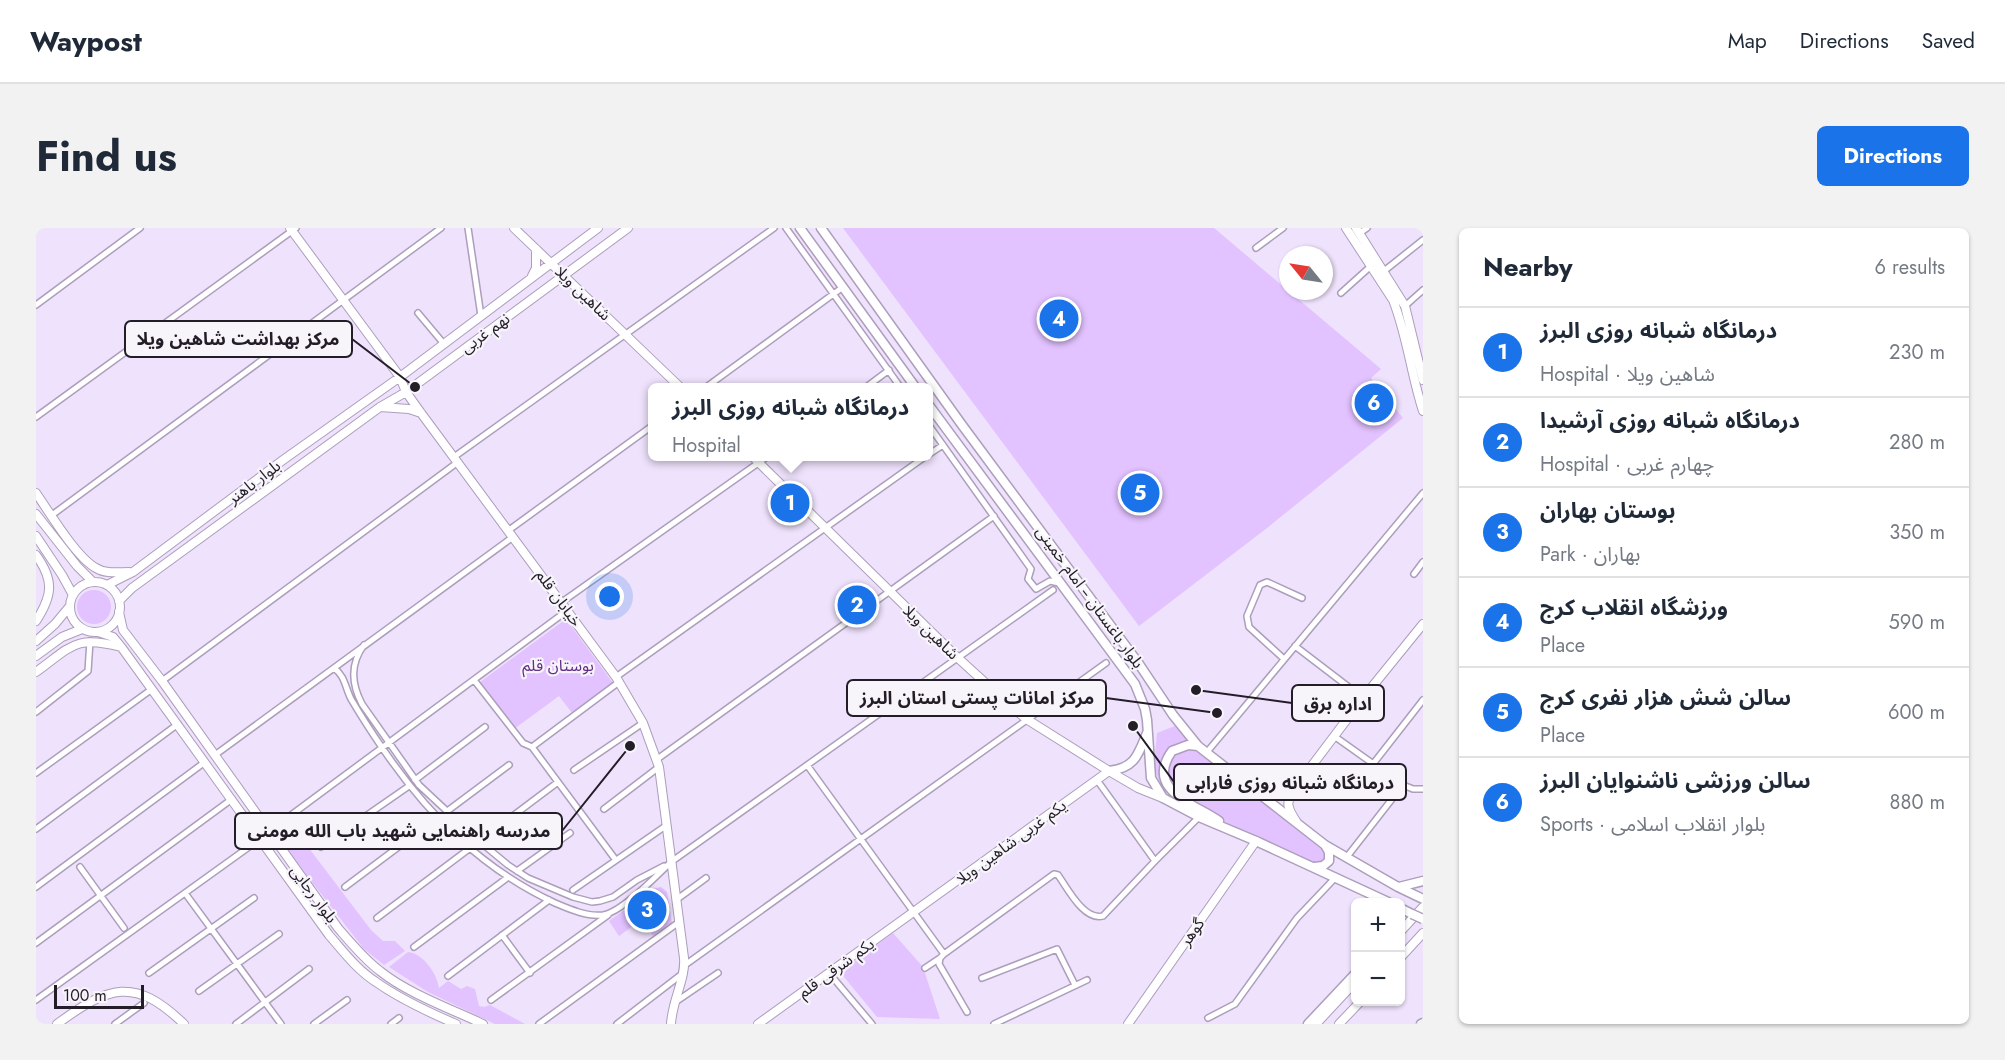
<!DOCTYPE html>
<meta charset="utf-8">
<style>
:root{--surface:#fff;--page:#f2f2f3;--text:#1f2937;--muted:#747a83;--line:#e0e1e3;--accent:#1a73e8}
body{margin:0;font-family:Jost,"Noto Sans Arabic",sans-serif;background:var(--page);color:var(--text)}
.controls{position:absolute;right:18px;bottom:18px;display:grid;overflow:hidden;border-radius:9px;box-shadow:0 2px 4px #0004}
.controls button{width:54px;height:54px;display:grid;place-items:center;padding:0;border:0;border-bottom:2px solid var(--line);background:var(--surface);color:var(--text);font:30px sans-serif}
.compass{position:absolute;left:1243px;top:18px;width:54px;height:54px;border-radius:50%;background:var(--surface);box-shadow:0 2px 4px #0004;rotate:300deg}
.scale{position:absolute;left:18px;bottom:15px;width:90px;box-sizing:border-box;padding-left:6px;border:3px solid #231d28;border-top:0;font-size:16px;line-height:21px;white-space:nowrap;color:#231d28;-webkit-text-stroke:4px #f7f4fa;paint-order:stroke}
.you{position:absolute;left:574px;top:369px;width:21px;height:21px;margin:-15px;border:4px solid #fff;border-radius:50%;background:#1a73e8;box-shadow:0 0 0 9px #1a73e833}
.badge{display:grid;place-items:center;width:39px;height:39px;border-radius:50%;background:var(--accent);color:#fff;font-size:20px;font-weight:700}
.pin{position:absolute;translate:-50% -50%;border:3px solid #fff;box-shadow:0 2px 6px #0006}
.popup{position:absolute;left:612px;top:155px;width:285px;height:78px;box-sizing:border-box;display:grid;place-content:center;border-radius:9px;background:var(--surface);filter:drop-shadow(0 2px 4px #0005);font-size:20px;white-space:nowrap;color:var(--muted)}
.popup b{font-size:22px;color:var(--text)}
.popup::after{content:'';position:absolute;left:50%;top:100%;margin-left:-12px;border:12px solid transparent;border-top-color:var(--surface)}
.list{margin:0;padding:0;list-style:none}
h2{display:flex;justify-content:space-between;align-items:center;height:78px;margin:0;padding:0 24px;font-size:26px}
h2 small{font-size:20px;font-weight:400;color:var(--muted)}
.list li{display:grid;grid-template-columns:39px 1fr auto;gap:18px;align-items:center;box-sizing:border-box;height:90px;padding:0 24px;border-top:2px solid var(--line)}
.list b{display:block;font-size:22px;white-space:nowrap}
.list p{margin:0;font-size:20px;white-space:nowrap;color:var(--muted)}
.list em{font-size:20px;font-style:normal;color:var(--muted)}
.map{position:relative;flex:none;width:1387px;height:796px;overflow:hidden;border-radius:9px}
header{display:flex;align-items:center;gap:36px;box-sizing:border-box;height:84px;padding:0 30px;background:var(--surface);border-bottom:2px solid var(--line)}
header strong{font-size:28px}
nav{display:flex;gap:33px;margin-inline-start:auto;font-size:21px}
.intro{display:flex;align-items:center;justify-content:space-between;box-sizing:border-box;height:144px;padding:0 36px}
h1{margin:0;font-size:42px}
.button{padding:15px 27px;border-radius:9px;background:var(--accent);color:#fff;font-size:21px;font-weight:700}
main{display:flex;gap:36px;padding:0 36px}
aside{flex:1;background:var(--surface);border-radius:9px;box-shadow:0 2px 4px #0004}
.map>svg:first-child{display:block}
</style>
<header>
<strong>Waypost</strong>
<nav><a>Map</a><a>Directions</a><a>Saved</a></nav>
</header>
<div class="intro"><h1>Find us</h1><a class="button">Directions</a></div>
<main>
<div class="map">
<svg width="1387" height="796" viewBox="0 0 1387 796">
<rect width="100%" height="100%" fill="#efe2fc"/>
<path fill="#e2c2ff" d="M807,0h371l167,141 -10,9 32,40 -136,110 -128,98z
M41 379a17 17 0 1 1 34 0a17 17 0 1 1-34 0Z
M530,391l47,64 -41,30 -13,-17 -45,33 -34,-47z
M1139,498l14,15c-30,0 -30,33 -20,53 -19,-18 -14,-37 -12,-61z
M1149,521l15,3 123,97 4,11 -12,5 -81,-37 -59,-37 -7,-16v-10l3,-7 7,-7z
M253,594l82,108 12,11h12l10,10 -21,14 -20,-16 -91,-117z
M625,659l6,5 5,31 -19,13 -12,-16 -22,16 -10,-15 44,-32z
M857,705l30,34 17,52 -63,-2 -37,-45z
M372,724c16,2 29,22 31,36l9,-7 13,8 6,-3 8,3 4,17 5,1 6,-2 35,19h-30l-67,-32 -39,-25z"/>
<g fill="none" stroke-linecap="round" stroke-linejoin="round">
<defs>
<path id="street" d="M432,0l13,88
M750,0l115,160
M1324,5l7,-5
M1220,20l27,-20
M1348,43l39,-31
M1305,65l30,-27
M0,77l104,-77
M1369,78l18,-16
M382,85l26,31
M669,160l138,-101
M829,160l24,-18
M0,189l260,-189
M892,196l103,145 -3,10 8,10 14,-8 9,2
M892,227l15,-10
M418,229l320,-229
M16,287l389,-287
M473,302l143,-104
M1378,346l9,-12
M526,374l206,-146
M328,417c-14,19 -13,38 -2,59l57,81 60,56 29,24 20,13 45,19 19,5 8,-1 13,-4 24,-17 27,-14
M1259,418l68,52
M1248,431l-35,-32 -2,-11 13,-31 7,-3 35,16
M298,440c11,8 11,19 17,31 10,17 21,34 32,50 45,66 99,120 172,154 14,6 32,14 48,12 19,-3 53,-39 68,-53l382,-272
M580,449l310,-221
M438,452l49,63 9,4 83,112
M126,453l296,-219
M0,484l52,-41 2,-30
M1298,508l69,49 10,4h10
M496,519l87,-65
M1171,524l216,-259
M179,527l298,-218
M620,532l338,-244
M1337,536l50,-64
M771,537l137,189
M538,542l69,-47
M0,545l116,-84
M379,552l70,-53
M1061,552l58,81
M568,581l55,-42
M410,584l63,-47
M247,593l285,-211
M0,601l142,-105
M285,619l88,-61
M1310,630l57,-73
M44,639l44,61
M481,643l53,-38
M0,659l169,-125
M309,659l92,-69
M537,662l94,-65
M149,665l96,131
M640,672l30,-22
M341,690l181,-136
M466,707l28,38
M0,715l196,-144
M378,719l93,-69
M649,737l421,-302
M889,740l15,-10
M113,745l105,-75
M793,745l43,51
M412,748l101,-76
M946,750l75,-29 18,36
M163,763l80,-57
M0,772l224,-161
M455,772l117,-85
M638,775l44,-30
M931,784l-28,-48 1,-6 4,-4 110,-80 4,1c10,14 26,46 45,41l52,-55 44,-44
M1172,790l27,-14 62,-86 38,-40
M79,796l29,-21
M200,796l73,-55
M278,796l33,-24
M355,796l8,-6
M503,796l140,-102
M581,796l65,-50
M958,796l93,-44"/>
<path id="secondary" d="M254,0l110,149 6,15 15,21 195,264 27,46 16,44 25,191c2,20 -12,43 -13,66
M478,0l167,160
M1310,0l47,72c14,35 18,74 30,111
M1320,0l49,78 18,74
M496,48l4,-8v-19
M344,179l29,2 12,4
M716,228l206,202 56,51 14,11 81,51 29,17 25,10
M0,265c14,20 40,64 60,75 9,6 22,4 33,4
M0,286l41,52 16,16
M0,308l26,39 11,20
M0,327c18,25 17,40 0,66
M34 379a25 25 0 1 1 50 0a25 25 0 1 1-50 0Z
M71,357l26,-13 150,-112 117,-83 198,-149
M83,373l13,-13 248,-181 26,-15 222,-164
M83,384l4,18 39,51 176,247c13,15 26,31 42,43 27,22 71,38 103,53
M62,404l15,5 9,11 207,287c14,16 28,35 47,47 24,17 52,30 80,42
M0,413l19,-17 15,-18
M0,428l26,-19 20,-8
M0,444c36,-26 39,-37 85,-25
M1260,593c-7,-11 -11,-17 -4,-29l71,-94 60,-74
M1364,704l23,-25
M1364,730l23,-25
M21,796c52,-38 77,-48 127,0
M722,796l351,-253
M1092,796l128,-183
M1280,796l40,-43
M1303,796l21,-22"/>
<path id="primary" d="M764,0l116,160
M785,0l141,197 177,239 34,51 25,31 127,99 73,42 25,12
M892,176l207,280 10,25 2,11 4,58 12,20 36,19 57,24 132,61
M1162,518l-10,-1 -16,6c-28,39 23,53 47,70
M1073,543c26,-3 29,-16 38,-38
M1278,639l9,-1 6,-5v-9l-4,-7
M1363,659l24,-6
M1364,680l12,6
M1272,796l48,-51
M1385,796l2,-1"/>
</defs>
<use href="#street" stroke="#ad9ebc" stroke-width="8"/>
<use href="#secondary" stroke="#ad9ebc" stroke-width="10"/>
<use href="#primary" stroke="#ad9ebc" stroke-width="11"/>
<use href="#street" stroke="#fff" stroke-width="5"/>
<use href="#secondary" stroke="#fff" stroke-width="8"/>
<use href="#primary" stroke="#fff" stroke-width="8"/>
<defs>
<path id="primary-bridge" d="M1376,686l11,5"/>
</defs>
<use href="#primary-bridge" stroke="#ad9ebc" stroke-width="11" stroke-linecap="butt"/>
<use href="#primary-bridge" stroke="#fff" stroke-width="8"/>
</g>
<g text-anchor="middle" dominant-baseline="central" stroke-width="4.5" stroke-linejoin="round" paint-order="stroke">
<g font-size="16" fill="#231d28" stroke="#f7f4fa">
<text transform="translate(547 65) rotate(44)">شاهین ویلا</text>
<text transform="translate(449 105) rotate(-36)">نهم غربی</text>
<text transform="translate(218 254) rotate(-37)">بلوار باهنر</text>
<text transform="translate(1054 369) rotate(54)">بلوار باغستان -- امام خمینی</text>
<text transform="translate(523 370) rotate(54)">خیابان قلم</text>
<text transform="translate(895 404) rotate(44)">شاهین ویلا</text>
<text transform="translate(975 614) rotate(-36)">یکم غربی شاهین ویلا</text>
<text transform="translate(278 666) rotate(54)">بلوار رجایی</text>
<text transform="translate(1156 704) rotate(-55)">گوهر</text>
<text transform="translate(800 740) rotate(-36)">یکم شرقی قلم</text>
</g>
<g font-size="16" fill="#622d87" stroke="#f7f4fa">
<text x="522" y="437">بوستان قلم</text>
</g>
</g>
<path fill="none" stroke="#231d28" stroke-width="2" d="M379 159L316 111M1181 485L1070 470M1160 462L1256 475M1097 498L1138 554M594 518L526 603"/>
<g fill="#231d28" stroke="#f7f4fa" stroke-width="2">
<circle cx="379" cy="159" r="6"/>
<circle cx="1181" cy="485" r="6"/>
<circle cx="1160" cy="462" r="6"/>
<circle cx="1097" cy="498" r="6"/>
<circle cx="594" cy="518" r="6"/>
</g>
<g fill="#f7f4fa" stroke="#231d28" stroke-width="2">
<rect x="89" y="93" width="227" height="36" rx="6"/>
<rect x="811" y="452" width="259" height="36" rx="6"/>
<rect x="1256" y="457" width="92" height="36" rx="6"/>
<rect x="1138" y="536" width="232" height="36" rx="6"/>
<rect x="199" y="585" width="327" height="36" rx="6"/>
</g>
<g font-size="18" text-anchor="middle" font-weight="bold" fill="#231d28">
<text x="202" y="117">مرکز بهداشت شاهین ویلا</text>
<text x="941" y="476">مرکز امانات پستی استان البرز</text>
<text x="1302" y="482">اداره برق</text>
<text x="1254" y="561">درمانگاه شبانه روزی فارابی</text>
<text x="363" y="609">مدرسه راهنمایی شهید باب الله مومنی</text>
</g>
</svg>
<div class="controls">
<button>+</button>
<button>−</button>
</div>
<svg class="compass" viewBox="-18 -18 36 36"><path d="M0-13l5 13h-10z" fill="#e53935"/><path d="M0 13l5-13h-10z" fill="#747a83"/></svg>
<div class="scale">100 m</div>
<div class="you"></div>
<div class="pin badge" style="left:754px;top:275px">1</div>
<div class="popup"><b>درمانگاه شبانه روزی البرز</b>Hospital</div>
<div class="pin badge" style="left:821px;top:377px">2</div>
<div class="pin badge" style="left:611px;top:682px">3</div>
<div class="pin badge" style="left:1023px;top:91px">4</div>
<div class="pin badge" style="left:1104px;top:265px">5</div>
<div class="pin badge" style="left:1338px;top:175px">6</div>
</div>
<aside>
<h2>Nearby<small>6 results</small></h2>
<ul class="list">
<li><span class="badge">1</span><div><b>درمانگاه شبانه روزی البرز</b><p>Hospital · شاهین ویلا</p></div><em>230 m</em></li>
<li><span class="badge">2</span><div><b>درمانگاه شبانه روزی آرشیدا</b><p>Hospital · چهارم غربی</p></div><em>280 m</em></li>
<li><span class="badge">3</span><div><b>بوستان بهاران</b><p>Park · بهاران</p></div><em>350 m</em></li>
<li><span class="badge">4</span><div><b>ورزشگاه انقلاب کرج</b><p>Place</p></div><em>590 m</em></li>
<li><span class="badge">5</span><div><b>سالن شش هزار نفری کرج</b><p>Place</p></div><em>600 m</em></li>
<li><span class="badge">6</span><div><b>سالن ورزشی ناشنوایان البرز</b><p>Sports · بلوار انقلاب اسلامی</p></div><em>880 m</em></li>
</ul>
</aside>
</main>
